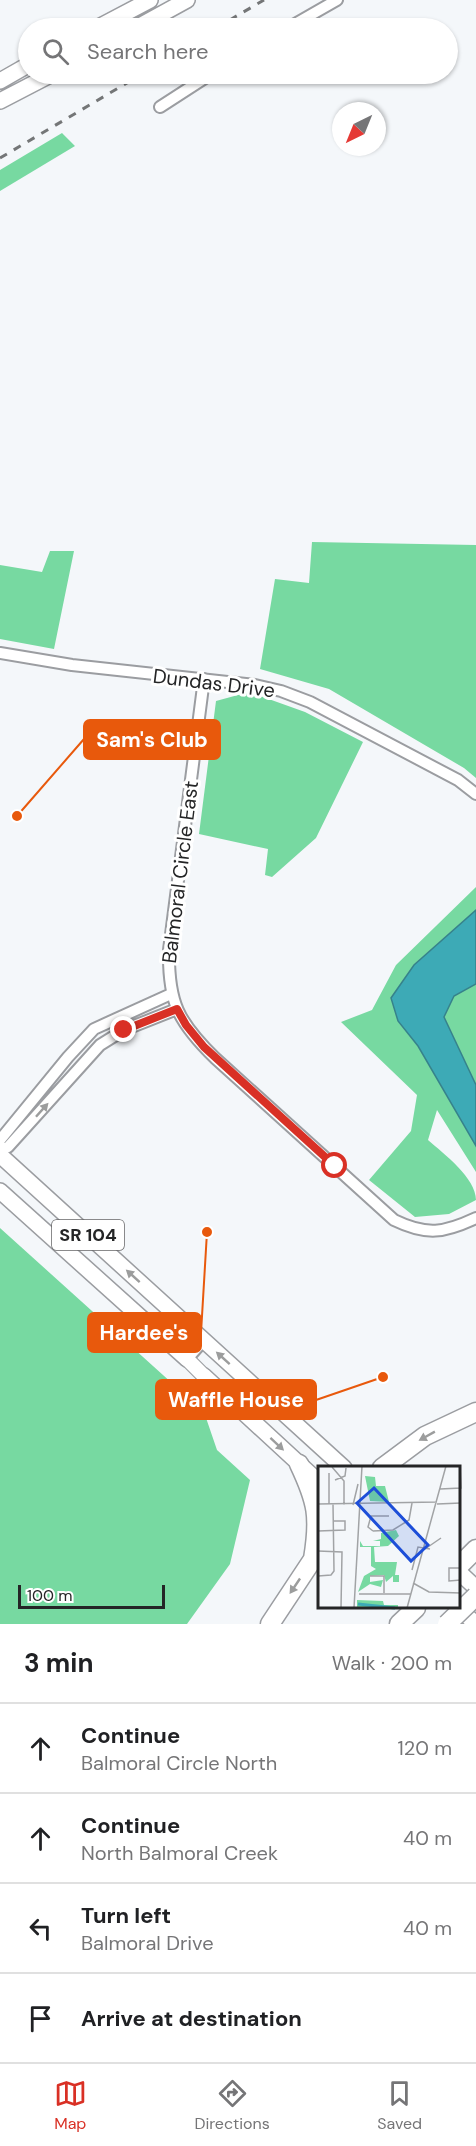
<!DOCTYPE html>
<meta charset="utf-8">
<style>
:root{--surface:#fff;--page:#f6f6f6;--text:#202124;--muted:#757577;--line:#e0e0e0;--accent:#d93025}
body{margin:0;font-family:"DM Sans",sans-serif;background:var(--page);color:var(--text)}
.compass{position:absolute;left:332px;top:102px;width:54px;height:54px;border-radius:50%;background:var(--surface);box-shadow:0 2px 4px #0004;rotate:223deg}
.scale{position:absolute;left:18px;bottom:15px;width:147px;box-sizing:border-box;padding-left:6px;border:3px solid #242526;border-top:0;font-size:16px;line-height:21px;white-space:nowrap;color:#242526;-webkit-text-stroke:4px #fff;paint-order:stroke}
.stop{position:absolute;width:18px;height:18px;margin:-14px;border:4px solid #d93025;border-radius:50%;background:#fff}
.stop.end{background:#d93025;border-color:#fff;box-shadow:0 2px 6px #0008}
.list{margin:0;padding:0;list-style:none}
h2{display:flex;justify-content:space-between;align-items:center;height:78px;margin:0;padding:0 24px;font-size:26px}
h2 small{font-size:20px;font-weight:400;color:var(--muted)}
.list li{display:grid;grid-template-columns:39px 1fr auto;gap:18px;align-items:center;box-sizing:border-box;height:90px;padding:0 24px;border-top:2px solid var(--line)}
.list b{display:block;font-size:22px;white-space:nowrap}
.list p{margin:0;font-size:20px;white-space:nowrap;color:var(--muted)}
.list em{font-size:20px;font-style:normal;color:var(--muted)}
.icon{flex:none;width:33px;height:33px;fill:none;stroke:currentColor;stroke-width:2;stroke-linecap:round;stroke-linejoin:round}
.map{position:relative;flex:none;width:476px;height:1624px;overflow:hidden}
.search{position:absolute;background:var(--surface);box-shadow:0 2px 4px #0004;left:18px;right:18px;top:18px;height:66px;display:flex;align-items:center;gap:15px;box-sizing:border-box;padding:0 21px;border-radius:33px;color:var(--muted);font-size:22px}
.sheet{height:438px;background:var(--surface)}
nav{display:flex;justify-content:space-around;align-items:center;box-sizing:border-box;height:84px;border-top:2px solid var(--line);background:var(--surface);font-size:16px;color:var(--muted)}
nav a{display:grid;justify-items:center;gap:3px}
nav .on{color:var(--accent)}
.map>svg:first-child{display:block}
</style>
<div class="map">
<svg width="476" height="1624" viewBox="0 0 476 1624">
<rect width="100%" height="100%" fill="#f4f7fa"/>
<path fill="#77d9a1" d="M62,133l13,13 -75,45v-21z
M312,542l164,3v233l-12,-10 -135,-79 -69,-20 15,-90 34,4z
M50,551h24l-20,98 -54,-10v-74l42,7z
M249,692l56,20 58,30 -47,96 -44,39 -7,-2 3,-26 -69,-15 17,-133z
M476,887v23l-62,55 -16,56 20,25 58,100v26l-39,-62 -9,30c16,14 48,38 48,60l-27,14 -34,3 -46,-37 42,-49 6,-36 -76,-73 31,-12 24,-45z
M476,984v101l-32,-68 9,-21z
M0,1228l204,184 13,38 33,30 -20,84 -43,60h-187z"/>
<path fill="#3daab6" stroke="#36828b" stroke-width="1.5" d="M476,910v74l-22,12 -10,21 32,68v61l-58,-100 -20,-25 -7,-23 23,-33z"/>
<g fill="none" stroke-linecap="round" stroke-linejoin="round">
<defs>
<path id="minor" d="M288,28l49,-28
M160,107l51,-33
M0,653l72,12 183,20 26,6 29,11 148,78 18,14
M204,679l-35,271c-1,52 9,72 46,108l179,162c33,16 50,13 82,-2
M0,1140l68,-83 26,-28 77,-35
M0,1150l8,-3 92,-102 24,-15 53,-21
M187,1359l17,-19"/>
<path id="secondary" d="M187,1359l17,17"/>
<path id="primary" d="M97,28l53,-28
M136,28l51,-28
M0,81l28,-16
M0,101l52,-27
M0,1155l344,313
M0,1191l187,168
M204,1376l116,107
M460,1573l16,15
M458,1608l18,16"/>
<path id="motorway" d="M299,1464c18,38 21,53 14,95
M382,1468l43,-32 51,-24
M460,1565l16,-16
M270,1624l49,-74
M399,1624l17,-16"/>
</defs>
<use href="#minor" stroke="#9b9da1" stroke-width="14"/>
<use href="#secondary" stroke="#9b9da1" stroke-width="16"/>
<use href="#primary" stroke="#9b9da1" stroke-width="18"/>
<use href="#motorway" stroke="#9b9da1" stroke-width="21"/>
<use href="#minor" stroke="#fff" stroke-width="10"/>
<use href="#secondary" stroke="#fff" stroke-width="14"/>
<use href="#primary" stroke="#fff" stroke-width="15"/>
<use href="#motorway" stroke="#fff" stroke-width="18"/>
<path stroke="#747677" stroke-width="3" stroke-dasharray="8 8" stroke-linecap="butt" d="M216,28l48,-28
M0,158l142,-84"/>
<defs>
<path id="motorway-bridge" d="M447,1624l29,-28"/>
</defs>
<use href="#motorway-bridge" stroke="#9b9da1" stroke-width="21" stroke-linecap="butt"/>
<use href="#motorway-bridge" stroke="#fff" stroke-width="18"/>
</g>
<defs><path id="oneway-solid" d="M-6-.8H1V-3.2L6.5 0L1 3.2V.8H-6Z" transform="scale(1.5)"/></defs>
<g fill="#9c9d9d">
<use href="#oneway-solid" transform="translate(42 1110) rotate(-48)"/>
<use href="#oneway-solid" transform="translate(133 1276) rotate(-138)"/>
<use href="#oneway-solid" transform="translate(223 1358) rotate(-138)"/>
<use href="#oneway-solid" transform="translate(427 1436) rotate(151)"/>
<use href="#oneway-solid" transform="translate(277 1444) rotate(43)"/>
<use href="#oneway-solid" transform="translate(295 1586) rotate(124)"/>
</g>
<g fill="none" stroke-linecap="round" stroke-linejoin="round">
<path stroke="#d93025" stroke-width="8" d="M124,1030l53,-21 9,16 18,22 131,119"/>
</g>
<g text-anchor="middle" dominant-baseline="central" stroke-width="6" stroke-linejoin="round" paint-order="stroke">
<rect fill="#fff" stroke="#666667" stroke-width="1.5" x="52" y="1220" width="72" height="30" rx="4.5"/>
<g font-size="18" font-weight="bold" fill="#242526">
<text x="88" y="1235">SR 104</text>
</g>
<g font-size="20" fill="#242526" stroke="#fff">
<text transform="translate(214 683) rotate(7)">Dundas Drive</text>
<text transform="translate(180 872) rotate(-83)">Balmoral Circle East</text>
</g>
</g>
<g transform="translate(318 1466)">
<rect width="142" height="142" fill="#f4f7fa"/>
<path d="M47,10l10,1 1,9h9l4,16 -19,-1zM78,64l3,6 -11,10 -14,1 1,15h22l-2,13h4v7h-6v-6l-7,6 -2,-7 -14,1v6l13,-2 -2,7 -11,-3 -12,8 6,-16 12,-7 -5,-3v-19h-11v-6l3,5h17v-5h-7l8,-2v-6zM39,134l26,1 1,4h14v3l-41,-1z" fill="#77d9a1"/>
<path fill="none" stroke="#3daab6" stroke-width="3" d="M40,138l37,4"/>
<path fill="none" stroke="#a1a3a5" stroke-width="1.5" d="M14,1l12,14v24M11,7v31M17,14l10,-4 1,-8M122,23l21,-1 -1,-22M0,38l119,-2M119,38l24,-1M35,39l5,-21M0,65l27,-1v-9h-12M55,65l20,-1 16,-10 3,-17M55,65l-5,-4 3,-11h18M107,83l16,-11M0,85l24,1 -1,56M143,102h-12v13l12,-1M94,104l6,-23 12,2M0,110l13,-1 3,-4 -1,-67M52,110h14v17M95,117l16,9 32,1M41,128h52M36,142l8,-142M89,142l39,-142"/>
<path fill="#1d4ed8" fill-opacity="0.15" stroke="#1d4ed8" stroke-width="3" d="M56,22l54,57 -17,16 -54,-58z"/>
<rect width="142" height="142" fill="none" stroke="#242526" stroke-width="3"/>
</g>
<path fill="none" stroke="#e8590c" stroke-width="2" d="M17 816L84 739M207 1232L201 1333M383 1377L316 1400"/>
<g fill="#e8590c" stroke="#fff" stroke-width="2">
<circle cx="17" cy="816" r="6"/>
<circle cx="207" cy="1232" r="6"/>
<circle cx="383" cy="1377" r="6"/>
</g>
<g fill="#e8590c" stroke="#e8590c" stroke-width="2">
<rect x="84" y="720" width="136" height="39" rx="6"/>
<rect x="88" y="1313" width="113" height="39" rx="6"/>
<rect x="156" y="1380" width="160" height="39" rx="6"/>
</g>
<g font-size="21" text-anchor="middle" font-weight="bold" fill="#fff">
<text x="152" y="747">Sam's Club</text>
<text x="144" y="1340">Hardee's</text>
<text x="236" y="1407">Waffle House</text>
</g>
</svg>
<svg class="compass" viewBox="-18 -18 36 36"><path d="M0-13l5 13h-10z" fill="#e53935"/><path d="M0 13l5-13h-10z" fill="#757577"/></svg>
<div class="scale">100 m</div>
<div class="stop" style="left:335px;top:1166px"></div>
<div class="stop end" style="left:124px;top:1030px"></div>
<div class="search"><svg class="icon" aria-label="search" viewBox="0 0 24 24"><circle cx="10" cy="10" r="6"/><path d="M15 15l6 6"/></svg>Search here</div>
</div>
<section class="sheet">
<h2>3 min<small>Walk · 200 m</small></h2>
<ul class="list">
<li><svg class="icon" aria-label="ahead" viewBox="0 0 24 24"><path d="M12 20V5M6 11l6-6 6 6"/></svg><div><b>Continue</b><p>Balmoral Circle North</p></div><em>120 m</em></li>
<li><svg class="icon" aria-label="ahead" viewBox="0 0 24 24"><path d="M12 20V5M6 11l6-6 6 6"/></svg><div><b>Continue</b><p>North Balmoral Creek</p></div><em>40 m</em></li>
<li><svg class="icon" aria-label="left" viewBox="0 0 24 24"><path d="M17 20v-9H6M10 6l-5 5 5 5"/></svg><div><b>Turn left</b><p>Balmoral Drive</p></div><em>40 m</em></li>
<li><svg class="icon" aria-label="arrive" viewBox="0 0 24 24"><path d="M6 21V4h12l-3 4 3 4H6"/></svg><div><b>Arrive at destination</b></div></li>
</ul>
</section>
<nav>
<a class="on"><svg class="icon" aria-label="map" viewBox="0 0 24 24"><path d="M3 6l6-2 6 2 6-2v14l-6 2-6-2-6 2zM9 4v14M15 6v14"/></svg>Map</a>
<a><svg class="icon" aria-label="directions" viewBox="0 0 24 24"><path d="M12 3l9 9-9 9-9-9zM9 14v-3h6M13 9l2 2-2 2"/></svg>Directions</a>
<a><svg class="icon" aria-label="saved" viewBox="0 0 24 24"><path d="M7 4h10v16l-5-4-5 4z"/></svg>Saved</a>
</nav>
